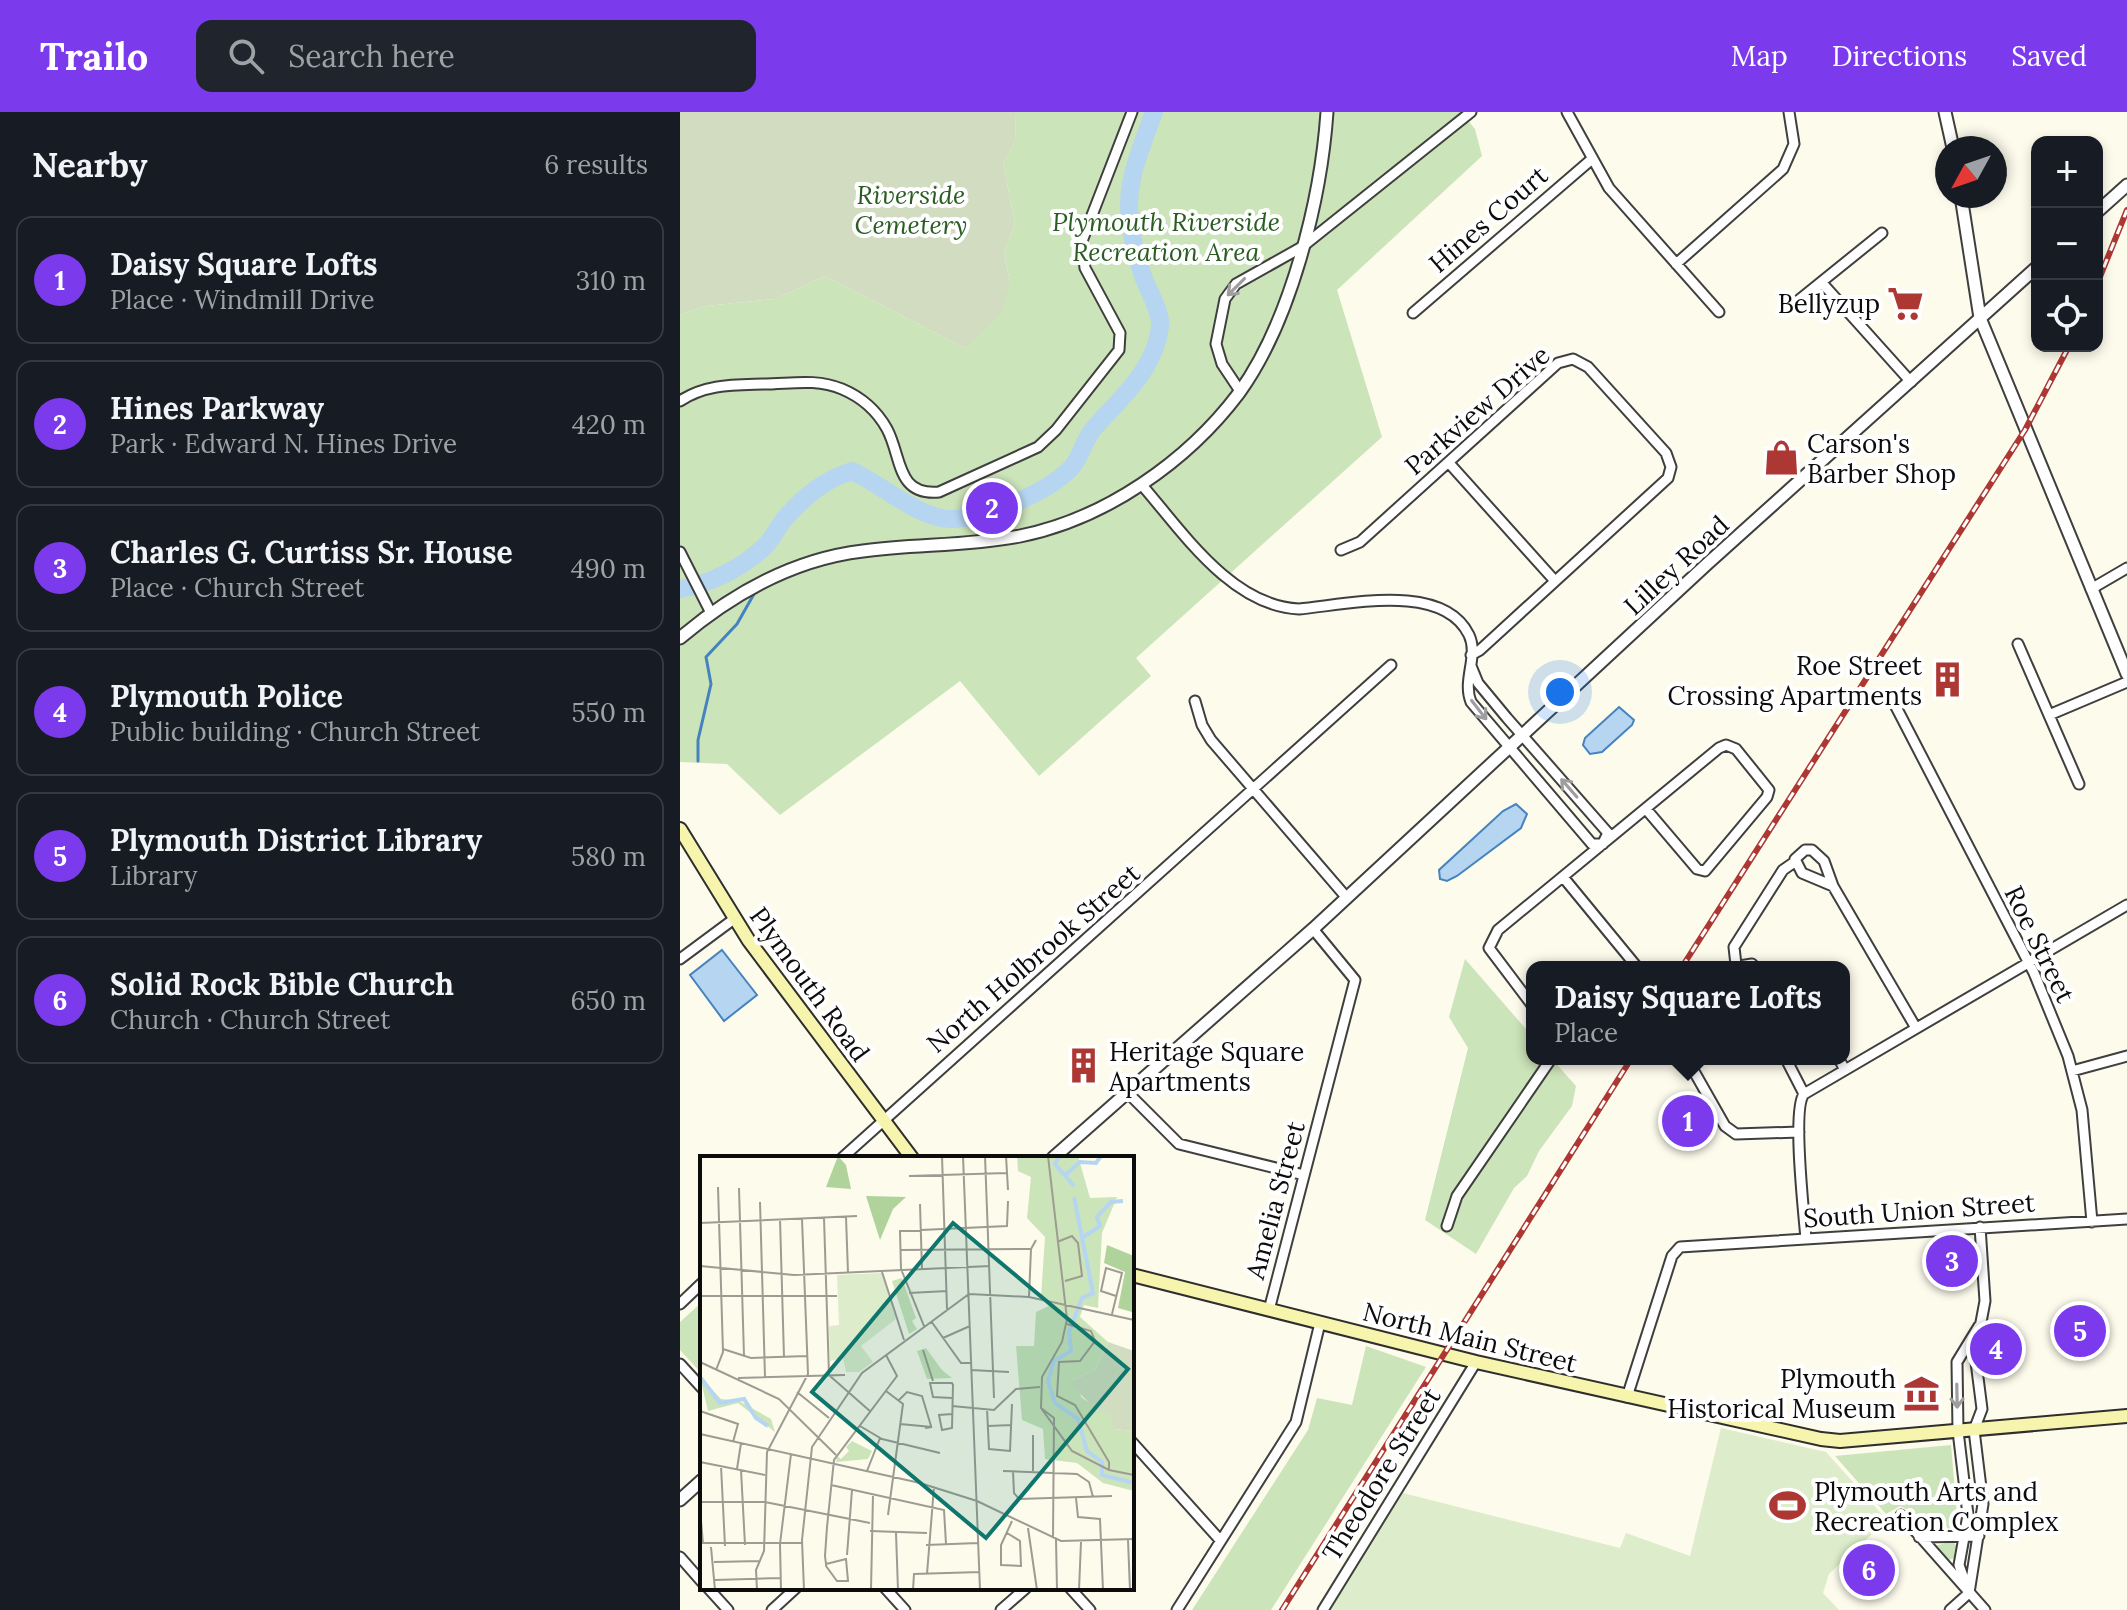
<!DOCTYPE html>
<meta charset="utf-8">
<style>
:root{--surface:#171b24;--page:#20242c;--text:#f1f3f6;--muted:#9ea1a6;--line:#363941;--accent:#7c3aed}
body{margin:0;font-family:Lora,serif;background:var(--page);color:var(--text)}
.controls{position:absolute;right:24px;top:24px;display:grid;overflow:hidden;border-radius:16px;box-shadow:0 4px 12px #0003}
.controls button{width:72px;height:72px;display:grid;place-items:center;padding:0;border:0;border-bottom:2px solid var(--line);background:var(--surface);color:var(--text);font:40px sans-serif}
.compass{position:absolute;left:1255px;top:24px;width:72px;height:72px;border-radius:50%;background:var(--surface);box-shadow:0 4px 12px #0003;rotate:230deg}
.you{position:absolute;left:880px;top:580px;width:28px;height:28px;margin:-20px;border:6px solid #fff;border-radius:50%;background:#1a73e8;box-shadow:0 0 0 12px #1a73e833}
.badge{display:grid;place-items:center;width:52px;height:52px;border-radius:50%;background:var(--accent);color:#fff;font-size:26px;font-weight:700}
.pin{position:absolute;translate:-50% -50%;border:4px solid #fff;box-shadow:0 2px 8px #0006}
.popup{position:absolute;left:846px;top:849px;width:324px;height:104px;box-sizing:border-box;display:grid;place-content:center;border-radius:16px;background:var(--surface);filter:drop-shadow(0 2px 6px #0005);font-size:26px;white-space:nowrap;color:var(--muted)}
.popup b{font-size:30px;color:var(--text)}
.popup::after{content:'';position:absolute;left:50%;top:100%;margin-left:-16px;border:16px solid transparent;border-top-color:var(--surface)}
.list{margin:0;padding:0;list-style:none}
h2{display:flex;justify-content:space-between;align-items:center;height:104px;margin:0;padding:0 32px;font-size:34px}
h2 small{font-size:26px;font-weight:400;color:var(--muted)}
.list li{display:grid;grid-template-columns:52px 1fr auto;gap:24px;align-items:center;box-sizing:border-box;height:128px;margin:0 16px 16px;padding:0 16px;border:2px solid var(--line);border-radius:16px}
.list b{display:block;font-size:30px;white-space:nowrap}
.list p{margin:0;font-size:26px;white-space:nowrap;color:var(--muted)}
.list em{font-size:26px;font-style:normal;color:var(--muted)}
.icon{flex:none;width:44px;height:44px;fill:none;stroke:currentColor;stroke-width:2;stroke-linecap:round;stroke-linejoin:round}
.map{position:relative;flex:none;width:1447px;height:1498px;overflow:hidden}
header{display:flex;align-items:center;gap:48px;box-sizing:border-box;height:112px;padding:0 40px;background:var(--accent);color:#fff}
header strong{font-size:38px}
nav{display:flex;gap:44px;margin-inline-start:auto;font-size:28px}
.search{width:560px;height:72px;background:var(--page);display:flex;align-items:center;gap:20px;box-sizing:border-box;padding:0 28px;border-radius:16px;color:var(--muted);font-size:30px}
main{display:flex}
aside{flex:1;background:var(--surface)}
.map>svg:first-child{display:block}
</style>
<header>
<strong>Trailo</strong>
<div class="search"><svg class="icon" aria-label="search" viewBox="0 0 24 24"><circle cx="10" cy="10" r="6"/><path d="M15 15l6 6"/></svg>Search here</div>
<nav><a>Map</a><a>Directions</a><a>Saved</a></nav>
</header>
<main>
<aside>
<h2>Nearby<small>6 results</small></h2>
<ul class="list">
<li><span class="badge">1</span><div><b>Daisy Square Lofts</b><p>Place · Windmill Drive</p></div><em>310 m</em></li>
<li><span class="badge">2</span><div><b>Hines Parkway</b><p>Park · Edward N. Hines Drive</p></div><em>420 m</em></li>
<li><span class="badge">3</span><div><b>Charles G. Curtiss Sr. House</b><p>Place · Church Street</p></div><em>490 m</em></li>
<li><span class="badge">4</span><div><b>Plymouth Police</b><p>Public building · Church Street</p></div><em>550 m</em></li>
<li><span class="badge">5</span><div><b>Plymouth District Library</b><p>Library</p></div><em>580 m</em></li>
<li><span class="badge">6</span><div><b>Solid Rock Bible Church</b><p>Church · Church Street</p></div><em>650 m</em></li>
</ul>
</aside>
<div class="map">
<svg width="1447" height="1498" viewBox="0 0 1447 1498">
<rect width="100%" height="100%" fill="#fdfbec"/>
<path fill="#cce4b9" d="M336,0h445l14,17 7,27 -145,134 45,147 -246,221 15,18 -112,100 -79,-95 -180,134 -53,-51 -47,-2v-447l26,-9 69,-7 50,-23 140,72 45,-66 -6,-29 11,-29 -12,-61 12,-22z
M785,847l67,77v23h20l24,27 -4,20 -33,45 -12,25 -13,12 -38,66 -51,-34 43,-172 -19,-31z
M22,1190v72l-22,-24v-28z
M686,1234l60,21 -155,243h-79l116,-180 9,-32 35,7z
M1271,1333l7,82 -13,2 -45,-23 -14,8 -51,-58z
M1273,1429l4,6 -3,11 -5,2 -14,-14z"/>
<path fill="#d1dcc0" d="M0,0h336l-1,29 -12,22 12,61 -11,29 6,29 -9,32 -36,34 -140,-72 -50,23 -69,7 -26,9z"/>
<path fill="#ddecca" d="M1041,1316l105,24 61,68 -58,54 -6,19 16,17h-510l74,-117 217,55 6,-15 64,23z"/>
<path fill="#b6d5f0" stroke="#4483bf" stroke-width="2" d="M939,595l15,13 -2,5 -30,27 -12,2 -7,-9 2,-7z
M836,692l11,10 -6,14 -64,48 -10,5 -7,-2 -1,-9 64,-59z
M42,838l35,45 -33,26 -34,-46z"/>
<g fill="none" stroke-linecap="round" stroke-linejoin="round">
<path stroke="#4483bf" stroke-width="3" d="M18,649v-21l13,-56 -5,-27 31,-33 17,-30"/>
<path stroke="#b6d5f0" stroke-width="18" d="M0,477c30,-5 62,-21 84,-42 9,-8 14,-21 22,-30 20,-22 38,-37 66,-46 29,13 66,47 98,48 35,0 97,-26 121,-51 11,-11 12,-29 24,-41 27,-30 60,-58 65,-100 2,-15 -12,-36 -17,-51 -24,-74 -15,-94 11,-164"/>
<defs>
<path id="minor" d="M887,0l42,76 110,124
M996,152l107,-95 11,-25 -5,-32
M1143,172l88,98
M1109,196l93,-75
M733,201l179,-154
M560,279l-18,-27 -6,-20 9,-45 11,-15 66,-37 169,-135
M0,289c26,-17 53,-16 83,-17 27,0 52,-6 79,5 19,8 35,22 45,40 15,28 9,67 52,63l99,-45 18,-17 63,-80 1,-17 -35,-65 -3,-27 50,-129
M769,351l106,118
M461,372c41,47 90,122 158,125 46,-4 144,-28 170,26 10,21 -7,45 2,67l121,142h11
M661,438l19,-8 198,-179 15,-4 15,8 78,86 5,14 -3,11 -188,172 -9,5
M0,440l31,61
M1411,477l36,-21
M1338,532l61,140
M791,554l7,17 29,35 101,115 -4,8
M515,589l7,24 9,15 136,158
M1214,591l140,270 34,83 14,54 10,112
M1369,603l78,-33
M883,765l74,90
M1153,774l-31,-13 -7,-14 10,-9h7l12,11 9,25 83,142
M0,847l54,-40
M1056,853l-2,-18 49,-77 13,-9
M1053,855l19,-3 3,3
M852,893l-43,-57 9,-18 221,-182 7,-3 10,4 33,41 -2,7 -62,74 -8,-2 -51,-60
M1007,947l38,67 11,8 63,-2
M1106,947l18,35
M1159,947l6,11
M1392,959l55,-15
M447,980l52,52 125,31
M162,1046l549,-493
M767,1114l10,-30 94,-137
M1126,1127c-2,-25 -14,-130 -2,-145l323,-189
M0,1192l22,-21
M589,1198l86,-330 -42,-51
M0,1252l22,24
M947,1285l45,-141 8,-9 447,-28
M452,1330l88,98
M1221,1403l84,95
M1239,1425l60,-1
M0,1445l22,25
M28,1476l20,22
M205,1476l20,22
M390,1476l20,22
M1289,1481l14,-89 -9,-74 8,-21 -7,-55 10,-53 -5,-74
M1289,1481l-10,-28 9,-50 -10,-84 -1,-69 22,-36
M92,1498l24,-22
M321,1498l25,-22
M497,1498l119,-188 24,-99
M643,1498l153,-248
M1270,1498l19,-17"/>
<path id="tertiary" d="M1265,0l8,36
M1281,84l19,122 147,356
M1417,100l30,-27
M0,526c52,-44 115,-79 183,-87 52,-7 106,-5 157,-15 85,-17 167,-74 219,-143 52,-72 82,-194 88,-281
M373,1046l260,-229 394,-365 330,-297
M0,1388l22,-20"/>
<path id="secondary" d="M0,717l69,112 163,217
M452,1163l344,87 345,77 19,2 287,-25"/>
</defs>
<use href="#minor" stroke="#3f3f3f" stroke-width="13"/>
<use href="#tertiary" stroke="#3f3f3f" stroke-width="15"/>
<use href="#secondary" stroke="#2e2e2e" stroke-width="16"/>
<use href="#minor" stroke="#fff" stroke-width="9"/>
<use href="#tertiary" stroke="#fff" stroke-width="11"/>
<use href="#secondary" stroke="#f7f5ad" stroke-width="12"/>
<defs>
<path id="rail" d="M1417,172l30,-74
M1002,855l343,-537 44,-84
M602,1498l349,-551"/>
</defs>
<use href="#rail" stroke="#ad3732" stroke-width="6"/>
<use href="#rail" stroke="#fff" stroke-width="3" stroke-dasharray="9" stroke-linecap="butt"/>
</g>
<defs><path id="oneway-shaft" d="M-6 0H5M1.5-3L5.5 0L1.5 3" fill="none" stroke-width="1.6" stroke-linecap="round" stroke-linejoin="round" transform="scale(2)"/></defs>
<g stroke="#9e9e9e">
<use href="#oneway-shaft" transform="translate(556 175) rotate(135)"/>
<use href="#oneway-shaft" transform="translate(799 598) rotate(52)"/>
<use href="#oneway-shaft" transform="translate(889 676) rotate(-131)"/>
<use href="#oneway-shaft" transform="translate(1277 1284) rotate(89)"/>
</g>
<defs>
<symbol id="supermarket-bare" viewBox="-9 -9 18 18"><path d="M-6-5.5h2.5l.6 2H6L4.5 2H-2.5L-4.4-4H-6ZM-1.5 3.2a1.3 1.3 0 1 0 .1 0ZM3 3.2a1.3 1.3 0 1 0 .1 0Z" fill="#ad3732" stroke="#fff" stroke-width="2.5" paint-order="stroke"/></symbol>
<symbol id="shop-bare" viewBox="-9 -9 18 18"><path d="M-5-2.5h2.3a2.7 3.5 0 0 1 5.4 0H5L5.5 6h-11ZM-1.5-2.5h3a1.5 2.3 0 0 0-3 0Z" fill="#ad3732" stroke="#fff" stroke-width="2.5" paint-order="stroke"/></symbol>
<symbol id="building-bare" viewBox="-9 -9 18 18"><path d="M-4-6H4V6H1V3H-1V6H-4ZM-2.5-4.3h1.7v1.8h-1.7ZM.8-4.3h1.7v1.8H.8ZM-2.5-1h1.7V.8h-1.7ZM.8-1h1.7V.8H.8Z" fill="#ad3732" stroke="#fff" stroke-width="2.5" paint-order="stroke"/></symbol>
<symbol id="museum-bare" viewBox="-9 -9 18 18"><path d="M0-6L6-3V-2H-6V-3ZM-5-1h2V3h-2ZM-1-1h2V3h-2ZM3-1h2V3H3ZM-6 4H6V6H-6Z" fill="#ad3732" stroke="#fff" stroke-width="2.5" paint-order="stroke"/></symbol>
<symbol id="stadium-bare" viewBox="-9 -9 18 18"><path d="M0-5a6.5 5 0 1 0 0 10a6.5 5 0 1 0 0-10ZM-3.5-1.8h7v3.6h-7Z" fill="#ad3732" stroke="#fff" stroke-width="2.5" paint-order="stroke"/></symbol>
</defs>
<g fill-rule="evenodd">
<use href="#supermarket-bare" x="1200" y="166" width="51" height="51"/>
<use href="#shop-bare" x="1076" y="320" width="51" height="51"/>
<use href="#building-bare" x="1242" y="542" width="51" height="51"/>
<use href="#building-bare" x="378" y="928" width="51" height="51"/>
<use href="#museum-bare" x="1216" y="1256" width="51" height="51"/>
<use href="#stadium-bare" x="1082" y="1368" width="51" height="51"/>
</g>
<g text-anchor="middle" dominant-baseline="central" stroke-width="8" stroke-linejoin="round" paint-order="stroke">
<g font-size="26" font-style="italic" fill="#2a5c23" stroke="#fff">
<text x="231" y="82">Riverside<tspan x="231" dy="30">Cemetery</tspan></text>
<text x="486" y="109">Plymouth Riverside<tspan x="486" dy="30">Recreation Area</tspan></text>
</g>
<g font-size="26" fill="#0c0c0c" stroke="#fff">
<text transform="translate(808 107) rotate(-41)">Hines Court</text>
<text transform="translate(797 298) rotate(-41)">Parkview Drive</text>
<text transform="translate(996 453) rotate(-43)">Lilley Road</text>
<text transform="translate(1360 832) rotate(64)">Roe Street</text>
<text transform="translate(353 846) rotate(-41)">North Holbrook Street</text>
<text transform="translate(130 872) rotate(54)">Plymouth Road</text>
<text transform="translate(595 1088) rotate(-75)">Amelia Street</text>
<text transform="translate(1239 1098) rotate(-4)">South Union Street</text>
<text transform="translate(790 1225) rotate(14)">North Main Street</text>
<text transform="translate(701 1362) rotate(-58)">Theodore Street</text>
</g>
<g font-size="26" fill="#0c0c0c" stroke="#fff" text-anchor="end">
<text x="1200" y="191">Bellyzup</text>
<text x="1127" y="331" text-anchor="start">Carson's<tspan x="1127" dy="30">Barber Shop</tspan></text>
<text x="1242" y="553">Roe Street<tspan x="1242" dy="30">Crossing Apartments</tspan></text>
<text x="429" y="939" text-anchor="start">Heritage Square<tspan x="429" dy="30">Apartments</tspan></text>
<text x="1216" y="1266">Plymouth<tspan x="1216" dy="30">Historical Museum</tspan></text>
<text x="1134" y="1379" text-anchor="start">Plymouth Arts and<tspan x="1134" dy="30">Recreation Complex</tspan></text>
</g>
</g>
<g transform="translate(20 1044)">
<rect width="434" height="434" fill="#fdfbec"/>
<path d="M317,0h61l12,42 27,-1 -15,36 -4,75 -14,-3 -4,12 28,25 -13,28 -22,10 9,18 31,18v13l21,2v60l-31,-8 -26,-20 -32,-4 -2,-30 -21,-9 -6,-74h18l2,-34 19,-9 -14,-6 4,-60 -18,-19 4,-41 -13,-6zM202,122l14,40 -4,3 5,8 -8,5 -17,-53zM226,192l16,22 10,8 -25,1 -10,-28zM0,221l21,22 18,2 32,18 4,13 -37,-29 -30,8zM152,285l20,10 -4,8 -32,3 1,-6 4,3 8,-8 -3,-4z" fill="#cce4b9"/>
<path d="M138,0l8,9 5,24 -25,-2zM166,40l40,1 -13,12 -13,31zM407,89l27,11 -2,56 -14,-4 7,-36 -21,-9z" fill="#afd39a"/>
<path d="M408,186l26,9v80l-21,-2 -1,-13 -17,-8 -22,-21v-7l22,-10z" fill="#d1dcc0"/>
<path d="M182,117l14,46 -35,27 12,16 -14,10h-13l-3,-14 -13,3 -1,-35 10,-1 -2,-50z" fill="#ddecca"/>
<path fill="none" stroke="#b6d5f0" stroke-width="4" d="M359,0l-4,8 19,22M364,20l16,-14 16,1 5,-7M374,41l19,96 -11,5 -13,34 2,19 -17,10 -6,20 7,22 23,16 9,32 15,11v13l32,8M382,82l18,-12 -3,-9 14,-15 12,-1M1,222l19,25 24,-4 12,19 12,8"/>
<path fill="none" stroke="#9d9b92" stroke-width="2" d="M242,0l5,153M263,0l17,434M285,0l9,242M306,0l2,34M348,0l19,163 -5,23 -20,35 -1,31 31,43 37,19 25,5M209,20l98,-3M39,32l5,168M60,46l5,175M220,48l2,66M146,61l2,56M124,62l5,157M80,63l4,138M0,67l157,-7M357,86l15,-6 6,7 4,33 -17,5M200,94l131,-1M0,110l94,9 196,-9M0,111v65M182,116l22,68M209,137l38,-2M0,140h137M329,141l2,-48 5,-9M412,158l10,-41 -16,-5 -5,23 15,5M231,165l30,42h10M367,168l24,7 4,10 -15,20 -21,1 -2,34 18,9 34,57v8M224,170l-23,-57 -1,-38 107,-5 1,-25M243,182l27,-12M23,193l28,9 56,-2M223,194l10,31M0,206l79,37 57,56M16,214l7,-18 -5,-165M271,214l38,2M130,220l41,36M38,222l107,-3M186,235l17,13 -15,111M97,236l32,26M199,244l8,-8 15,4 9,30M252,250l42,4 22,-21 24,-2M341,252l13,10 -1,120M287,253l2,40 21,2 2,-47M0,255l38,13 -5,18M252,258l-13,1 3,15 10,-2 1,-43 -1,-2h-22l3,14 19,1M200,268l32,3 -7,1M160,270l22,13 58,14M288,270l24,-1M0,278l220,49 57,18 84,40 73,-2M333,279v36M0,306l65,13M21,310l4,80M37,313l4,-26M41,314l4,75M167,315l13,-33M303,315l74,3 12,8 4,15M313,315l1,22 5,6 93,-3M131,329l113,25 2,34M376,342l2,19 22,2 3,71M0,346h65l105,21M0,353l3,35M328,372l9,62M170,375l57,2M196,377l2,57M307,377l13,8 1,25 -20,-1v-20l11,-24M356,383l1,51M428,384l2,50M0,387h102M226,389l52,-2M11,391l4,43M147,399l5,-65M14,406l46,-1M126,408l20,-5 2,22h-11l-11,-15v-2l-1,-8 2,-29 7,-67 63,-84 -11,-21M227,418l7,-87M15,424l65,-2M57,434l-1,-20 8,-19 3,-99 41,-78 -6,-155M81,434l-1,-46 11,-90M104,434l-2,-50 10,-93 50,-74 107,-79 60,3 105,23M171,434l2,-96M213,434l1,-16 66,-2M379,434l2,-48"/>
<path fill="#0f766e" fill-opacity="0.15" stroke="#0f766e" stroke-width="4" d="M253,67l175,146 -142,169 -174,-146z"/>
<rect width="434" height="434" fill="none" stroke="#0c0c0c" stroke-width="4"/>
</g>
</svg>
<div class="controls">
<button>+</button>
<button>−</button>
<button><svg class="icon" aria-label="locate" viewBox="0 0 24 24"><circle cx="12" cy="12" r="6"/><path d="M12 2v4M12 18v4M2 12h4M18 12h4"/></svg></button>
</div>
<svg class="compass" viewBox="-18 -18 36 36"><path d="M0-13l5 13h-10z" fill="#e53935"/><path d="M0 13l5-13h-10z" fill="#9ea1a6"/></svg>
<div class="you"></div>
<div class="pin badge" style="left:1008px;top:1009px">1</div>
<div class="popup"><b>Daisy Square Lofts</b>Place</div>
<div class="pin badge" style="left:312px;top:396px">2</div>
<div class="pin badge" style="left:1272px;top:1149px">3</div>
<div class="pin badge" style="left:1316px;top:1237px">4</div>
<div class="pin badge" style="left:1400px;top:1219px">5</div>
<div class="pin badge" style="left:1189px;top:1458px">6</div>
</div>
</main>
